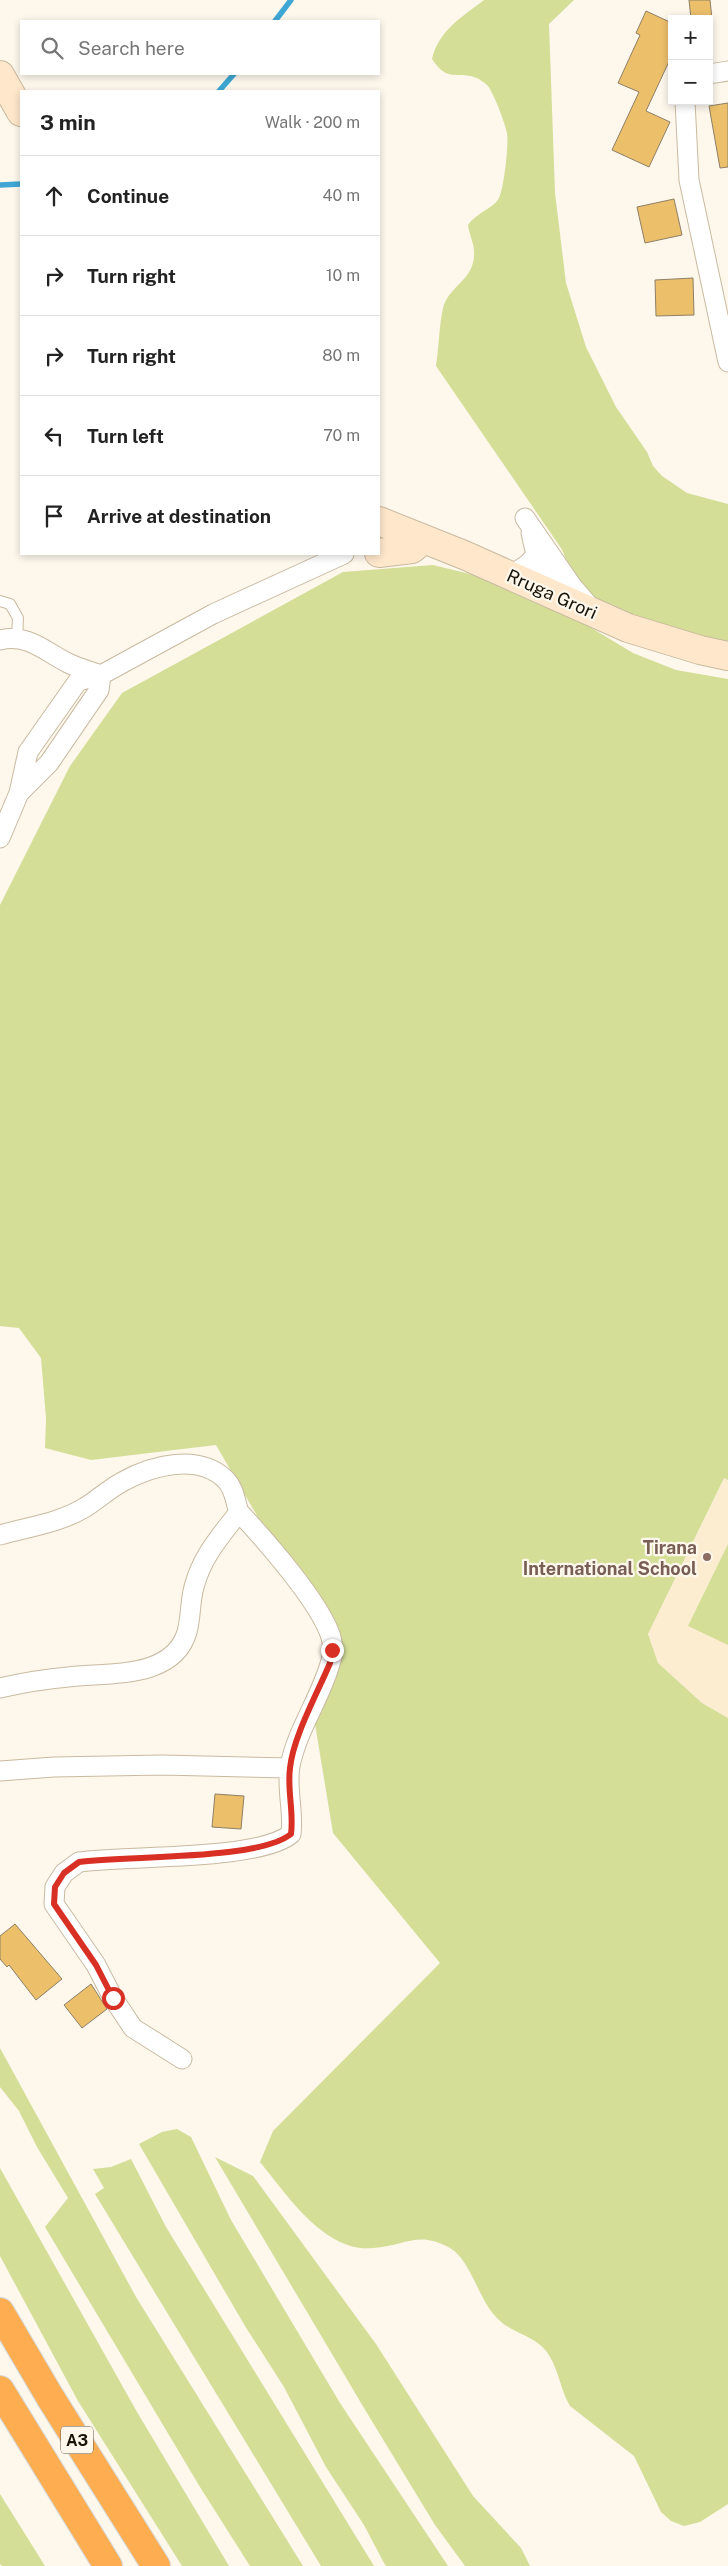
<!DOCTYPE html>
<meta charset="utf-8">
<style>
:root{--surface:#fff;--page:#f2f2f2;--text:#222;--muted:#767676;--line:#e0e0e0}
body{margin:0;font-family:"Public Sans",sans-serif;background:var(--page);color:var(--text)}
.controls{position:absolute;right:15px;top:15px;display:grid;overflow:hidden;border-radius:0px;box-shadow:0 2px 8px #0003}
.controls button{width:45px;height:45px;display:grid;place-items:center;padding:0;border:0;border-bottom:1px solid var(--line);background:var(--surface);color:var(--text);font:25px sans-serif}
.stop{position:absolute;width:15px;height:15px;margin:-11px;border:4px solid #d93025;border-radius:50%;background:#fff}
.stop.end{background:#d93025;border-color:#fff;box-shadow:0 1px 5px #0008}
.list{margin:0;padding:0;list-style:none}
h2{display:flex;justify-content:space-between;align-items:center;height:65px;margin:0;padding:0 20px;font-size:21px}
h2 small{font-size:16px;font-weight:400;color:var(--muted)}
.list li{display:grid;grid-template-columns:32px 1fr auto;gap:15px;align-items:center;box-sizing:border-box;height:80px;padding:0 20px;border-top:1px solid var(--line)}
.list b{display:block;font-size:19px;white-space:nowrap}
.list em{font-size:16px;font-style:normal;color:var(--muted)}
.icon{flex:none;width:28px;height:28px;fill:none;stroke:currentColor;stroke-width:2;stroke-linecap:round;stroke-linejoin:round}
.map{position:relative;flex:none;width:728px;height:2566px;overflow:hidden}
.search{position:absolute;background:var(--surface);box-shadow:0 2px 8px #0003;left:20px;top:20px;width:360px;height:55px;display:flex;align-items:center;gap:12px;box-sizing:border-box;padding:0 18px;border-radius:0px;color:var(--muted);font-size:19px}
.panel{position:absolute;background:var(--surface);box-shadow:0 2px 8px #0003;left:20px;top:90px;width:360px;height:465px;border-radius:0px}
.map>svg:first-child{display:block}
</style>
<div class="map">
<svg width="728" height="2566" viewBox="0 0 728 2566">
<rect width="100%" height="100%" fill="#fdf7ec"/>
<path fill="#fcedd1" d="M724,1478l4,2v238l-26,-15 -44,-40 -10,-29z"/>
<path fill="#d4de97" d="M484,0h90l-25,24 6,169 11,90 20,64 30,60 31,45 6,14 9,10 25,17 41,11v139c-18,-3 -36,-5 -53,-9 -19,-5 -83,-35 -97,-48 -10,-10 -10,-26 -17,-38l-125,-182c3,-19 3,-40 7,-58 6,-23 33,-28 31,-57 0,-8 -5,-17 -6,-26 8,-12 26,-17 31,-27 5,-10 10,-55 8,-65 -2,-10 -13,-39 -19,-47 -2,-2 -6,-5 -9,-7 -20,-10 -30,6 -47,-20 7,-29 30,-42 52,-59z
M433,565l41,10 81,31 78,47 43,17 52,9v801l-4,-2 -76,156 10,29 44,40 26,15v786l-28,18 -16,4 -13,-5 -10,-9 -27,-56 -64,-50c-9,-15 -11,-34 -20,-49 -12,-22 -38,-22 -54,-40 -17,-17 -26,-58 -46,-69 -33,-18 -44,-2 -77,0 -48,5 -86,-53 -113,-86l13,-31 167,-168 -107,-130 -18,-109 10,-91 -109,-188 -125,15 -46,-12 1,-30 -5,-60 -22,-30 -19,-2v-421l70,-139 52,-73 221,-121z
M728,1544v101l-40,-19z
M0,2048l136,249 167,269h-53l-50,-79 -155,-260 23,-29 -31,-51 -18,-36 -19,-24z
M177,2129l14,8 40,83 109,183 108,163h-62l-2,-3 -20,-38 -38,-58 -42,-80 -39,-61 -106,-182 23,-12z
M215,2157l38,19 123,168 97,152 48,52 9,18h-65l-30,-41 -68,-112z
M131,2159l35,68 208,339h-53l-226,-372 9,-6 -11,-19 18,-2z
M0,2168l137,244 92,154h-47l-104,-165 -78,-145z
M0,2494l45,72h-43l-2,-2z"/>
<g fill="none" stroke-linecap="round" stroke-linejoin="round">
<path stroke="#3ea7d4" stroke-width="5.5" d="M275,21l16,-21
M219,91l15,-17
M0,185l21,-1"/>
</g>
<path fill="#ecbf6a" stroke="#8e8067" d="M689,0h21l2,19h-21z
M646,11l26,12v32l-26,56 24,11 -21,45 -37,-17 27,-58 -21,-9 22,-48 -4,-2z
M728,103v64l-8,1 -11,-62z
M674,199l8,36 -37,8 -8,-36z
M693,278l1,37 -38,1 -1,-36z
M215,1794l29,2 -3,33 -29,-2z
M15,1924l47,55 -26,21 -27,-35 -2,2 -7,-8v-23z
M91,1984l16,25 -25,19 -18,-23z"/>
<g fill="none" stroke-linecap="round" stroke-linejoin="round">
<defs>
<path id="service" d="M0,601l10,3 8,14 -1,20"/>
<path id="minor" d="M709,74l19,-3
M685,101l4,79 39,182
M525,518l47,68 18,21
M536,555l4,13 17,28
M510,576l18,-12 8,-9 -5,-22
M0,640c27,-7 46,12 68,23 10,5 22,8 33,12
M19,793l30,-30 50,-73 2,-15
M0,838l19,-45 9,-41 50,-71 23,-6 112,-61 131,-60
M0,1535c28,-8 59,-12 84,-27 13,-8 25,-19 38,-26 30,-17 77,-29 104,-2 9,9 9,22 13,32 -19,25 -37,44 -45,75 -4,14 -3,31 -7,45 -14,48 -80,40 -119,45 -23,2 -46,6 -68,11
M0,1771l54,-4 108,-2 127,3
M182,2059l-49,-31 -20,-30 -17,-33 -42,-61 1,-17 9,-14 15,-11c47,-7 179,-1 212,-28 3,-22 -5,-46 -1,-68 7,-36 30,-67 40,-102 3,-8 3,-19 1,-27 -11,-35 -66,-97 -92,-125"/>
<path id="secondary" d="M0,75l21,37
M379,521l85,34 164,73 72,22 28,6
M379,553l33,-4 11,-9"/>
<path id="motorway" d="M0,2312l50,85 106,169
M0,2390l108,176"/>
</defs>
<use href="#service" stroke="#c9baa0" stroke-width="12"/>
<use href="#minor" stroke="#c9baa0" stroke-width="21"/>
<use href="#secondary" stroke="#c9baa0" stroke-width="30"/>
<use href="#motorway" stroke="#d5d5d3" stroke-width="30"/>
<use href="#service" stroke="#fff" stroke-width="10"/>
<use href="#minor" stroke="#fff" stroke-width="19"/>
<use href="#secondary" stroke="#ffe7cb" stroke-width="28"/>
<use href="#motorway" stroke="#feae51" stroke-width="28"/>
</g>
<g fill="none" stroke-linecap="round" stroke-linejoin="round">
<path stroke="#d93025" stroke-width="6" d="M113,1998l-17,-33 -42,-61 1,-17 9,-14 15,-11c48,-7 178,-1 212,-28 3,-22 -4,-44 -1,-66 3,-31 28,-76 40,-105l2,-13"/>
</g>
<circle fill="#8d6e63" stroke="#fdf7ec" stroke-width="2" cx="707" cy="1557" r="5"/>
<g text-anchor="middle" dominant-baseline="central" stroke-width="4.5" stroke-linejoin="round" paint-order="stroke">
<rect fill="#fdf7ec" stroke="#5d574d" stroke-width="1" x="61" y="2426.5" width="32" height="27" rx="4"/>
<g font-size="16" font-weight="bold" fill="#181309">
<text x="77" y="2440">A3</text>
</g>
<g font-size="18" fill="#181309" stroke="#fdf7ec">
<text transform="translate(552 594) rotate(24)">Rruga Grori</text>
</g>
<g font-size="18" font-weight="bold" fill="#785e54" stroke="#fdf7ec" text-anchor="end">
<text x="697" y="1547">Tirana<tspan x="697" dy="21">International School</tspan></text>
</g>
</g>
</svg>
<div class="controls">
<button>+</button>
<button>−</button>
</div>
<div class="stop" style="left:113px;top:1998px"></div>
<div class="stop end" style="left:332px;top:1650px"></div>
<div class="search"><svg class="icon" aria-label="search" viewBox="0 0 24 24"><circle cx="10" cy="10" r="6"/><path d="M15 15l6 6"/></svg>Search here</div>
<section class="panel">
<h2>3 min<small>Walk · 200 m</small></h2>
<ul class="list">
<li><svg class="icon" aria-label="ahead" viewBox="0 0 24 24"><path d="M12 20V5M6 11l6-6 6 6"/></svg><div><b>Continue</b></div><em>40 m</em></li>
<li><svg class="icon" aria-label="right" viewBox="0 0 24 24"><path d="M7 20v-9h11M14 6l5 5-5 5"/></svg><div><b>Turn right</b></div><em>10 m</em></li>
<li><svg class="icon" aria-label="right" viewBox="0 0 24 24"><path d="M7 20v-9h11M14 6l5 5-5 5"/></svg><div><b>Turn right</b></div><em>80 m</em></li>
<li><svg class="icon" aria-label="left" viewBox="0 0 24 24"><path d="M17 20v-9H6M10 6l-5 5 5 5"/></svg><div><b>Turn left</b></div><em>70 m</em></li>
<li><svg class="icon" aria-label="arrive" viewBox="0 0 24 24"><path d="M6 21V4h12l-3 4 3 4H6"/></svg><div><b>Arrive at destination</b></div></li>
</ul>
</section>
</div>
